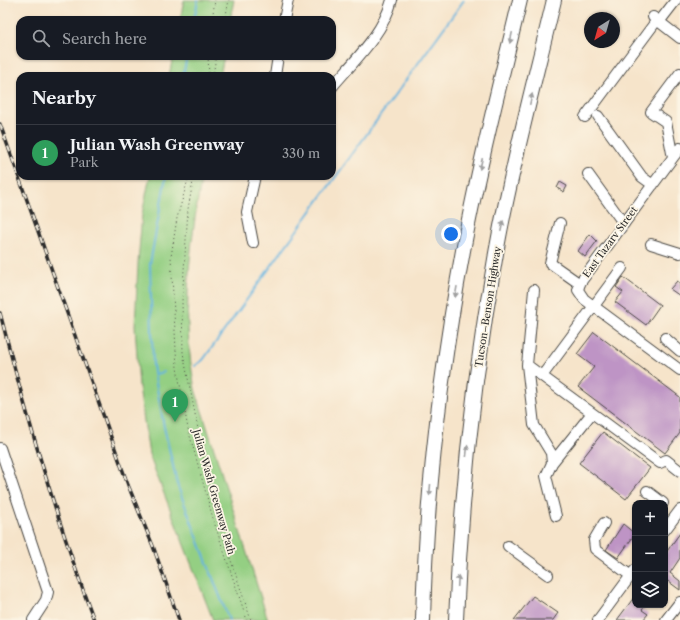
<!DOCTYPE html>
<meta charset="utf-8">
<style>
:root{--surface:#171b24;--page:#242831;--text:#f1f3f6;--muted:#9ea1a6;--line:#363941;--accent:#c8321e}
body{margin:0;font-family:"Libre Caslon Text",serif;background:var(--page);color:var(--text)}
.controls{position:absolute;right:12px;bottom:12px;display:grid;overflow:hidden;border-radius:8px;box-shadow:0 1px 3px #0004}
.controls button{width:36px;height:36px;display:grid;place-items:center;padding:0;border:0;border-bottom:1px solid var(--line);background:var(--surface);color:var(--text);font:20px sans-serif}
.compass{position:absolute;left:584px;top:12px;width:36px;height:36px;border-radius:50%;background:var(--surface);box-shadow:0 1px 3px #0004;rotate:217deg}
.you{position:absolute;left:451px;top:234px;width:14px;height:14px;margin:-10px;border:3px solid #fff;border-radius:50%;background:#1a73e8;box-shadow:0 0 0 6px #1a73e833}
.badge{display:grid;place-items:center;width:26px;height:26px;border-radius:50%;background:var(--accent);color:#fff;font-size:13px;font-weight:700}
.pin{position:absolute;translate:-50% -33px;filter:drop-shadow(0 1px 2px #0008)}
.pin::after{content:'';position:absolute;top:21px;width:14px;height:12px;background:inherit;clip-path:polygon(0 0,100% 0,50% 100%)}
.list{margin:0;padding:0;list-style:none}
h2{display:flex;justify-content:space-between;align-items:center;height:52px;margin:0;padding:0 16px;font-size:17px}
h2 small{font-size:13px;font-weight:400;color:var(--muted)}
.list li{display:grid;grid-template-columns:26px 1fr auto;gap:12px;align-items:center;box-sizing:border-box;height:56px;padding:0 16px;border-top:1px solid var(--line)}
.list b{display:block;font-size:15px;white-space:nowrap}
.list p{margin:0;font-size:13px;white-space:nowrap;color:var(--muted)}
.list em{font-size:13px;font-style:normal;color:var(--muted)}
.icon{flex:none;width:22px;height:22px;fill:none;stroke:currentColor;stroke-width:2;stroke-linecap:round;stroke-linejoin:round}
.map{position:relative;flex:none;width:680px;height:620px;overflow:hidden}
.search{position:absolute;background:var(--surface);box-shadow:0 1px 3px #0004;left:16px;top:16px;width:320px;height:44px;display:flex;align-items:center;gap:10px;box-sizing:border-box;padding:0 14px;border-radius:12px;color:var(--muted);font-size:15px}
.panel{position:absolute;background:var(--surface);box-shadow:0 1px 3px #0004;left:16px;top:72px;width:320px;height:108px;border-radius:12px}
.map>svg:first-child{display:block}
</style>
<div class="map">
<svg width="680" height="620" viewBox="0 0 680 620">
<rect width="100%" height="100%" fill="#fcf5e5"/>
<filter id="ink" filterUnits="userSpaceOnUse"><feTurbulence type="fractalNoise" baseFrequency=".025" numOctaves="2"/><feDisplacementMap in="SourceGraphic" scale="8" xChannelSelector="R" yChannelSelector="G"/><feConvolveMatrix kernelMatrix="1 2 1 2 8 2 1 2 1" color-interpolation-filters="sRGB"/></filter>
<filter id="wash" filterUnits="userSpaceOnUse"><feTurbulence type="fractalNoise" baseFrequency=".012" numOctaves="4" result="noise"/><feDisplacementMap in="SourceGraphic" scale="16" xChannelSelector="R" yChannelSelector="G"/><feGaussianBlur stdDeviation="0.9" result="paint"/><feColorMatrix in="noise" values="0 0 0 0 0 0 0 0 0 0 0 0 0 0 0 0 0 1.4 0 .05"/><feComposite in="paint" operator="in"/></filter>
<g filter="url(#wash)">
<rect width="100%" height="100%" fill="#f6e4ca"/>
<path fill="#94cf83" stroke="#607d57" d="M184,0h50l-4,20h-50z
M173,56h51l-4,20h-51z
M150,176h52c-13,71 -21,142 -7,213l73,231h-55l-64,-165 -10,-68 -4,-61 3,-63 4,-49z"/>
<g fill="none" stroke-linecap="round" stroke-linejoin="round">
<path stroke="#65b4df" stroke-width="2" d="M194,20l4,-20
M183,76l4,-20
M166,176l-16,88 3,102 11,61 14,60 51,133
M195,366l8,-6 261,-360
M155,374l9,-2"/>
</g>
<g id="blocks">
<path fill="#be94c5" d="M560,182l7,4 -3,6 -7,-4z
M590,234l7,7 -12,16 -7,-6z
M623,277l37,28 -14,20 -31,-23 8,-10 -7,-5z
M677,281l3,2v13l-10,-7z
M594,332l86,65v36l-15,20 -87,-66 16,-20 -17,-13z
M603,432l47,36 -24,31 -47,-36z
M623,524l12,10 -17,24 -12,-8z
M680,533v25l-10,15 10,8v9l-15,-11v-25z
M533,596l25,17 -5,7h-39z
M635,596v9h11l-4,5 6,4 -5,6h-26z"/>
</g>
</g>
<g filter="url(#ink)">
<use href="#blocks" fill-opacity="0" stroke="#494743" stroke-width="1"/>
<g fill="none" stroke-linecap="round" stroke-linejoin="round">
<defs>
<path id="minor" d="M653,17l27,21
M284,20l4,-20
M659,22l17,-22
M275,76l3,-20
M332,87c22,-26 51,-53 60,-87
M598,116l44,61 11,8
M585,117l72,-97
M680,148l-100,135 -2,7 6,9 96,71
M675,155l-3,-2 -6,-31 -15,-10 29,-39
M588,174l36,50
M560,223l-10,40 30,21
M253,243l-6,-31 8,-36
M651,244l29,9
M534,290l-7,75 133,98 6,-3 14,11
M665,338l15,13
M527,365l7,60 17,28 1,10
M542,376l80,-108
M0,448l48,144 -2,8 -13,20
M647,491l16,12
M556,516l-10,-40 6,-13 40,-50
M604,523l-10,17 1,9 36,27
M665,530l15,-20
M508,546l40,29
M598,620l37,-50
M666,620l14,-18"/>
<path id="highway" d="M423,620c3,-128 18,-254 42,-380 15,-80 36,-160 55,-240
M456,620c5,-129 19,-256 43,-383 15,-80 36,-158 55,-237"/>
</defs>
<use href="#minor" stroke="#494743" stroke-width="12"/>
<use href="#highway" stroke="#494743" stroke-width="16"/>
<path stroke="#494743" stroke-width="1" stroke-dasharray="1 3" stroke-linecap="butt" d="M212,20l3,-20
M225,20l4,-20
M208,56l1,20
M213,76l3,-20
M189,176l-12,42 -6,39 6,111 11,61 26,93 33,98
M194,176l-6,33 -6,92 1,52 31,157 37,110"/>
<use href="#minor" stroke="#fff" stroke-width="10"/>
<use href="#highway" stroke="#fff" stroke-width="14"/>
<defs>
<path id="rail" d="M0,124l128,361 25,61 26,74
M0,313c27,105 56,206 94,307"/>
</defs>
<use href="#rail" stroke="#2b2b2b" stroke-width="3.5"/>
<use href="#rail" stroke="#fcf5e5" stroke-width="2" stroke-dasharray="6" stroke-linecap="butt"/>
</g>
<defs><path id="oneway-solid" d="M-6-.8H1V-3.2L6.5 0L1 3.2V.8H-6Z"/></defs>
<g fill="#a0a0a0">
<use href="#oneway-solid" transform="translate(511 38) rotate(103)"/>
<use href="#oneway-solid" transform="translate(531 99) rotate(-77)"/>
<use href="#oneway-solid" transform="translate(481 164) rotate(103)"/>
<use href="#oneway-solid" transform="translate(502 226) rotate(-78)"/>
<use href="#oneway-solid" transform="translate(456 292) rotate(100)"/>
<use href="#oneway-solid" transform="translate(467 451) rotate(-84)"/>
<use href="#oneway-solid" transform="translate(430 490) rotate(95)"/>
<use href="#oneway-solid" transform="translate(458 581) rotate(-87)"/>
</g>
</g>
<g text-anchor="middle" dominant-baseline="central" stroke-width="3.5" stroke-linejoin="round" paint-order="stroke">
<g font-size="10" fill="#2b2b2b" stroke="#fcf5e5">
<text transform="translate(610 242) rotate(-54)">East Tazarv Street</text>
<text transform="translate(488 307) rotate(-81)">Tucson–Benson Highway</text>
<text transform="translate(214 492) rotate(74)">Julian Wash Greenway Path</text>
</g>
</g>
</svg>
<div class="controls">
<button>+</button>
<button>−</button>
<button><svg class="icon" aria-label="layers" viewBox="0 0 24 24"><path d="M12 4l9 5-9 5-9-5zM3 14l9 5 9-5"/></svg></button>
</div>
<svg class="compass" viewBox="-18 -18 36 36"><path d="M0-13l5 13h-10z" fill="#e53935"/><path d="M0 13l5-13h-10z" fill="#9ea1a6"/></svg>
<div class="you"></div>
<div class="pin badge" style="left:175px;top:422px;background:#2e9e5b">1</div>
<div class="search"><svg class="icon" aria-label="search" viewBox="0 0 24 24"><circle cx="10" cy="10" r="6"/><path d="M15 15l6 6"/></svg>Search here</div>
<section class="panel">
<h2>Nearby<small></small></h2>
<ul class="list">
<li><span class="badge" style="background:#2e9e5b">1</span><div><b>Julian Wash Greenway</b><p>Park</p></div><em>330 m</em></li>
</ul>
</section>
</div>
